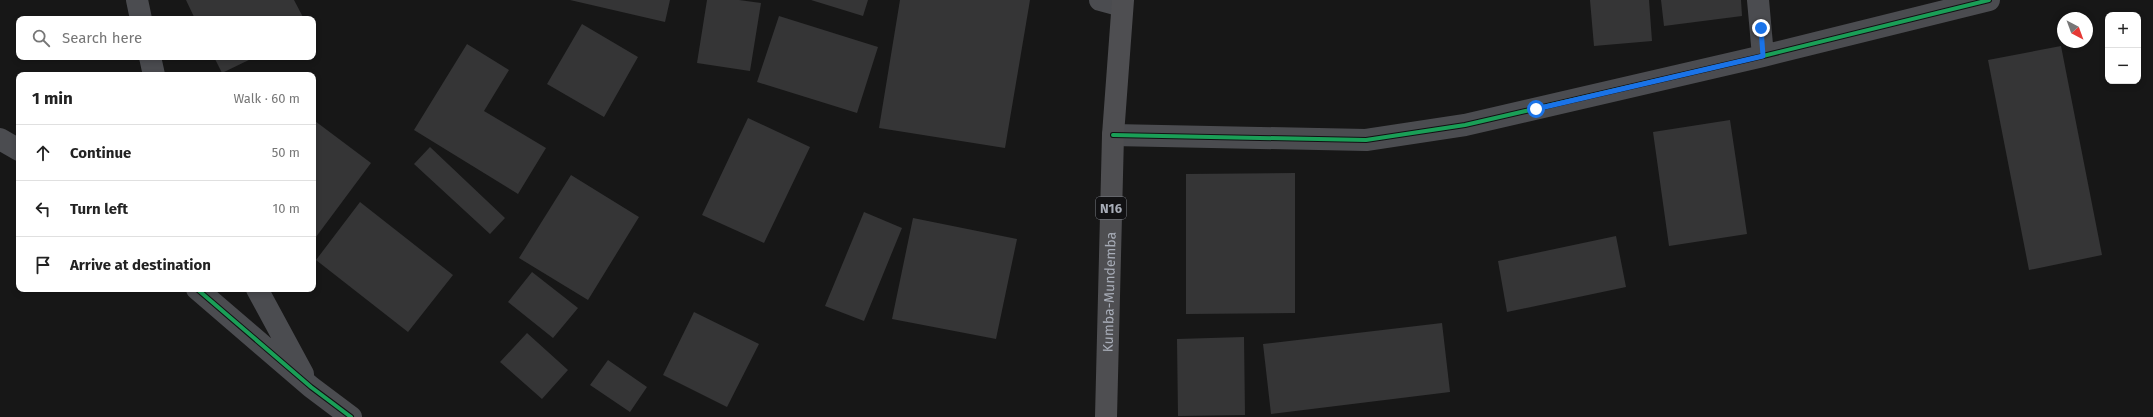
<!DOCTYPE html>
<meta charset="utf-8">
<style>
:root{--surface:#fff;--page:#f2f2f2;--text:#222;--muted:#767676;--line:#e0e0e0}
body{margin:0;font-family:"Fira Sans",sans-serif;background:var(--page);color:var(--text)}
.controls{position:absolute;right:12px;top:12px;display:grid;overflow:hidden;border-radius:8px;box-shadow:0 2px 6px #0003}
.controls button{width:36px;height:36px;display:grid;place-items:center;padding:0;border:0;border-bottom:1px solid var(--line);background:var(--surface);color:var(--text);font:20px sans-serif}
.compass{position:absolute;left:2057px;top:12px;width:36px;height:36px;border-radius:50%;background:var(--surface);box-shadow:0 2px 6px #0003;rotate:139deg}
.stop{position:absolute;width:12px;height:12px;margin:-9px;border:3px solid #1a73e8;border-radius:50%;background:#fff}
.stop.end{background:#1a73e8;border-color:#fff;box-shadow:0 1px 4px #0008}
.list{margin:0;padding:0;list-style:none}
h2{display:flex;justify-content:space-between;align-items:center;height:52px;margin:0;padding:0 16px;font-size:17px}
h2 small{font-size:13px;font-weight:400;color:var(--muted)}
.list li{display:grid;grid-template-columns:26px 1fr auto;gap:12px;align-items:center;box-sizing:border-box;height:56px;padding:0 16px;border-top:1px solid var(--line)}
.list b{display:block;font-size:15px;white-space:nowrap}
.list em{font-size:13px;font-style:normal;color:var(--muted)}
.icon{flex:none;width:22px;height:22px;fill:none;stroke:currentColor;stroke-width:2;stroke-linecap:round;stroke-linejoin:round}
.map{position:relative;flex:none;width:2153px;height:417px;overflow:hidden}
.search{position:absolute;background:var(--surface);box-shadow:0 2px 6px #0003;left:16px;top:16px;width:300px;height:44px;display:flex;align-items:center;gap:10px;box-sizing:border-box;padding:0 14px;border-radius:8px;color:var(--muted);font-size:15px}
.panel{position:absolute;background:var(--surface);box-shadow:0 2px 6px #0003;left:16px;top:72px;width:300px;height:220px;border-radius:8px}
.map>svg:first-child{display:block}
</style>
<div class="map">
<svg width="2153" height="417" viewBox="0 0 2153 417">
<rect width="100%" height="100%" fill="#171717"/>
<path fill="#353536" d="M186,0h108l10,19h-109z
M570,0h100l-5,22z
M707,0h32l22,3 -11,68 -53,-8z
M811,0h57l-5,16z
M900,0h130l-25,148 -126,-20z
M1590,0h59l3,41 -58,5z
M1661,0h80l1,16 -78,10z
M779,16l99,31 -21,66 -100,-31z
M582,24l56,33 -34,60 -57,-33z
M467,44l42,26 -25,41 62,37 -28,46 -104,-64z
M2061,46l41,209 -73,15 -41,-210z
M214,57h41l-33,16z
M748,118l62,29 -46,96 -62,-28z
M1730,120l17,114 -78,12 -16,-114z
M315,121l56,42 -58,78v-117z
M430,147l75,71 -15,16 -76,-70z
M1295,173v140l-109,1v-140z
M571,175l68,42 -51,83 -69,-42z
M360,202l93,73 -45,57 -92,-72z
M864,212l38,16 -38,93 -39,-15z
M913,218l104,21 -21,100 -104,-20z
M1616,236l10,51 -119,25 -9,-51z
M532,272l46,36 -25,30 -45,-36z
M694,312l65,32 -32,63 -64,-32z
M1442,323l8,69 -179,22 -8,-70z
M527,333l41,37 -26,29 -42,-37z
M1244,337l1,78 -67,1 -1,-77z
M608,360l39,27 -17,25 -40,-27z"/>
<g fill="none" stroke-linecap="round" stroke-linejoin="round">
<path stroke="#4b4c50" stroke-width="22" d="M137,0l4,19
M1100,0l22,6
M1758,0l5,56
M150,57l4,18
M1113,135l253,5 99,-15 298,-69 226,-56
M0,139l19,11
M197,289l114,98 40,30
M257,289l46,85"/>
<path stroke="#4e4e51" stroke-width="22" id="s1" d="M1106,417l7,-282 10,-135"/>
<defs>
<path id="cycleway" d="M1113,135l253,5 99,-15 298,-69 226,-56
M197,289l114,98 40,30"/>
</defs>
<use href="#cycleway" stroke="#111113" stroke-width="6"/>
<use href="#cycleway" stroke="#1a9f57" stroke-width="4"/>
</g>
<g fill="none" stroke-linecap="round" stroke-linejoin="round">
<path stroke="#1a73e8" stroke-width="5" d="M1536,109l227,-53 -2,-28"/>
</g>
<g text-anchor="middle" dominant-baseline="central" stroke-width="3" stroke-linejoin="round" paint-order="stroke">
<rect fill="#111113" stroke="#7b7e86" stroke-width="1" x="1096" y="197" width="30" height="22" rx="3"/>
<g font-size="13" font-weight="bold" fill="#a8adb8">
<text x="1111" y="208">N16</text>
</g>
<g font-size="14" fill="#a8adb8" stroke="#111113">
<text stroke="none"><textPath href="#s1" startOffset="125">Kumba-Mundemba</textPath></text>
</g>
</g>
</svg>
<div class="controls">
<button>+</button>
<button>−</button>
</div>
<svg class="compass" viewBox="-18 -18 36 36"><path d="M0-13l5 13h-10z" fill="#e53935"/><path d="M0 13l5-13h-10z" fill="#767676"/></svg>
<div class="stop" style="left:1536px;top:109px"></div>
<div class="stop end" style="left:1761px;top:28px"></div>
<div class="search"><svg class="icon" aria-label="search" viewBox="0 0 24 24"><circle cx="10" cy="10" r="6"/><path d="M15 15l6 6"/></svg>Search here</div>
<section class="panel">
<h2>1 min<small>Walk · 60 m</small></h2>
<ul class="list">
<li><svg class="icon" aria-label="ahead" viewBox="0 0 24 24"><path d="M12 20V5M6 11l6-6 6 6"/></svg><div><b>Continue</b></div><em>50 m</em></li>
<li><svg class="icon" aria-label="left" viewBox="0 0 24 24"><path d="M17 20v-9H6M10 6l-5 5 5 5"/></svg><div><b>Turn left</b></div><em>10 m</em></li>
<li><svg class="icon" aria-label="arrive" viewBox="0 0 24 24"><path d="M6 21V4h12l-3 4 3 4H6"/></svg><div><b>Arrive at destination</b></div></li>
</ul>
</section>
</div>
